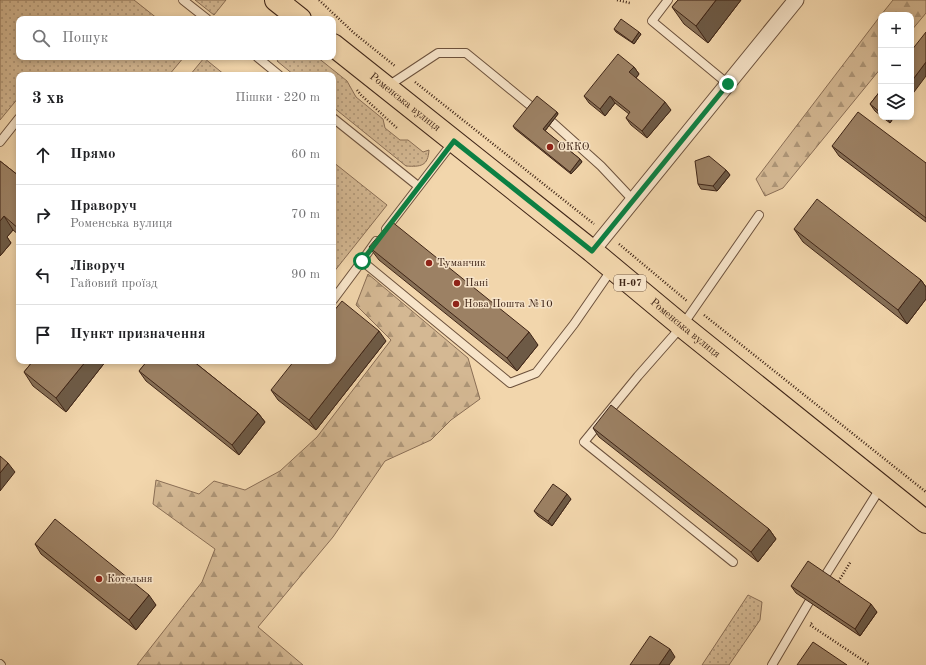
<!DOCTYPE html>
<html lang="uk">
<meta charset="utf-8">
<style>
:root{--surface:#fff;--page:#f6f6f6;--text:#202124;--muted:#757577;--line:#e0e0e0}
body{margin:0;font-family:"Old Standard TT",serif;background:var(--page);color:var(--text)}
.controls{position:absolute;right:12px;top:12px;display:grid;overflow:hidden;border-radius:8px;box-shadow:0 2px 6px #0003}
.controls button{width:36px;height:36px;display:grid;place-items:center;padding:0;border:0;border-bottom:1px solid var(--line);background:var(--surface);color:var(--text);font:20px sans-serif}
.stop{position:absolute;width:12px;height:12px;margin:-9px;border:3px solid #0b8043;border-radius:50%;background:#fff}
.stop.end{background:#0b8043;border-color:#fff;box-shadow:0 1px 4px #0008}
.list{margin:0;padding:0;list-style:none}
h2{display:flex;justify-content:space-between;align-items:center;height:52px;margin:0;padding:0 16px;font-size:17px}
h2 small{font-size:13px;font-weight:400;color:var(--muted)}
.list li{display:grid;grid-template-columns:26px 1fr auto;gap:12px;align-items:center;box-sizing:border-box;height:60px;padding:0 16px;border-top:1px solid var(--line)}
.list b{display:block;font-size:15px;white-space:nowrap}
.list p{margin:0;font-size:13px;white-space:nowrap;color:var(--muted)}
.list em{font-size:13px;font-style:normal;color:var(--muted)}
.icon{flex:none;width:22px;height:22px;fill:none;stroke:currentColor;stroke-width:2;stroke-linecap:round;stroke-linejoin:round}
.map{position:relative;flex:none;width:926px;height:665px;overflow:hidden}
.search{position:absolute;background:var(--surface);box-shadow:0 2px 6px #0003;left:16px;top:16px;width:320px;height:44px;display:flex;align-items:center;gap:10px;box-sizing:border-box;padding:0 14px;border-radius:8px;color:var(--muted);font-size:15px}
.panel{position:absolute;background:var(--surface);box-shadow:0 2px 6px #0003;left:16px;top:72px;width:320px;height:292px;border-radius:8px}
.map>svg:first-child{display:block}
</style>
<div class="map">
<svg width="926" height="665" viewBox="0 0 926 665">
<defs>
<pattern id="grass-dots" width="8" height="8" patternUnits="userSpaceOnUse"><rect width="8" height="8" fill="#d4b893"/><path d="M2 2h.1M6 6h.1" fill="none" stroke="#ad9577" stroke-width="1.8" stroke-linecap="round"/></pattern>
<pattern id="forest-firs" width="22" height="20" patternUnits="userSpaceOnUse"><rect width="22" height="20" fill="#d4b893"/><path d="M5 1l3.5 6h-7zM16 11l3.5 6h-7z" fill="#ad9577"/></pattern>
</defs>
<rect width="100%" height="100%" fill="#f2d6ac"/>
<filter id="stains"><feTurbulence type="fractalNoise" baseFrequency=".005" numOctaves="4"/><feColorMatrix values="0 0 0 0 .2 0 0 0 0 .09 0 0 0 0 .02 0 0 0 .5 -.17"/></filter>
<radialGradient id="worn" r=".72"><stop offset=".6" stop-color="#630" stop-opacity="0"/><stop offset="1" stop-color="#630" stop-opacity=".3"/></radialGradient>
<path fill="url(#grass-dots)" stroke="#8a6e55" d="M0,0h134l24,19h-139v38h165l-15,18h-150v22l-19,23z
M195,0h31l-12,15z
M280,57h37l30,24 9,16 27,22 2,9 15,12h8l15,12 6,-2c-1,16 -8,17 -23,16l-73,-59v-32h-39l-17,-14z
M204,58l21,17h-35z
M333,162l54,43 -54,68z
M748,595l14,7 -2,18 -31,45h-27z"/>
<path fill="url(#forest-firs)" stroke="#8a6e55" d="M893,0h33v13l-15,18v-16h-30z
M881,15v53l-98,120 -18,8 -9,-17z
M368,274l100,84 12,41 -29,21 -20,20 -46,21 -52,76 -75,90 45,38h-166l65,-83 13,-33 -62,-45 3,-24 43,14 15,-13 31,9 35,-19 37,-34 74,-97 -35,-35z"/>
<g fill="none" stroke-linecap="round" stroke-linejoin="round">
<defs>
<path id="service" d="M183,0l24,19
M668,0l-16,21 76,63
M257,57l22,18
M388,86l50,-33h28l66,54
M333,118l85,68
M552,122l49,44 32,34
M0,142l19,-24
M386,229l67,-87
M376,241l-14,20 148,122 26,-10 38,-49 38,-55
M333,300l29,-39
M733,562l-149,-120 54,-66 44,-50 77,-111
M825,576l56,-89
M0,664l1,1
M772,665l37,-63"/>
<path id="minor" d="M592,251l204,-251"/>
<g id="primary">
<path d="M276,0l24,19"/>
<path id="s1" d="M333,45l259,206 90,75 244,196"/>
</g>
</defs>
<use href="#service" stroke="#6c513c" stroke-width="10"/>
<use href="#minor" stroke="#6c513c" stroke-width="17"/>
<use href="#primary" stroke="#3f2517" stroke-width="24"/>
<path stroke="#3f2517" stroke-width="2.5" stroke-dasharray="1 2" stroke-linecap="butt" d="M319,0l35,33 41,33
M617,0l13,3
M415,82l179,142
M357,90l4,5 37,34
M619,244l68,57
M704,315l222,177
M837,584l14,-23
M812,623l-2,2 60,40"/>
<use href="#service" stroke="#f7e4c9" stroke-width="8"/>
<use href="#minor" stroke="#f7e4c9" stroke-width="15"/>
<use href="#primary" stroke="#f2d6ac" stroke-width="22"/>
</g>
<path fill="#866f56" stroke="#3f2517" d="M678,0h63l-33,43 -24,-19 -12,-17z
M614,29l27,5 -7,10 -18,-12z
M634,67l5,7 -3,4 35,32 -24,28 -16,-13 -5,-7 3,-4 -14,-11 -10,13 -16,-13 -5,-7z
M881,90v26l-6,-5 -5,-7z
M557,112l1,2 -13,17 35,28 2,3 -11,12 -56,-45 -2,-3z
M882,117h12l-4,6z
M832,146l94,17v59l-87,-66z
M0,161l19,15v59l-6,-5 -6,7 4,6 -11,13z
M726,170l4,5 -13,16 -16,-2 -3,-5z
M794,229l127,51 5,7v12l-19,25 -104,-82z
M369,247l169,98 -21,26 -138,-111z
M386,341l-70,89 -38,-30 -7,-10z
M33,361h73l-40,51 -33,-26 -9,-14z
M141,361h52l65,52 7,9 -26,33 -93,-74 -7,-10 6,-7z
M593,428l176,101 7,10 -18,23 -159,-125z
M571,499l-19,27 -14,-10 -4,-5z
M35,544l121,61 -20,25 -95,-76z
M791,586l86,26 -17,24 -64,-43z"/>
<path fill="#6d5a46" stroke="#3f2517" d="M716,0h25l-33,43 -12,-17z
M639,32l2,2 -7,10 -2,-2z
M926,62v14l-15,20v-14z
M634,67l5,7 -5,6 -5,-8z
M610,96l5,7 -10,13 -5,-7z
M665,102l6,8 -24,28 -5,-7z
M557,112l1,2 -14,18 -1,-3z
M886,117h8l-4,6z
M580,159l2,3 -11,12 -1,-2z
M726,170l4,5 -13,16 -4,-5z
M4,216l9,14 -6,7 4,6 -11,13v-35z
M921,280l5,7v12l-19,25 -9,-14z
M379,331l7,10 -70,89 -7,-10z
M529,332l9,13 -21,26 -10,-13z
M86,361h20l-40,51 -10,-14z
M258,413l7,9 -26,33 -7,-10z
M8,463l7,9 -15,19v-18z
M567,494l4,5 -19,27 -4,-5z
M769,529l7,10 -18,23 -7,-10z
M149,595l7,10 -20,25 -7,-10z
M871,604l6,8 -17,24 -5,-7z
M670,649l5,8 -6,8h-10z"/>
<path fill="#9c8164" stroke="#3f2517" d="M678,0h38l-20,26 -24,-19z
M621,19l18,13 -7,10 -18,-13z
M926,32v30l-15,20v-31z
M618,54l16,13 -5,5 36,30 -23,29 -16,-13 4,-6 -20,-16 -10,13 -16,-13z
M881,90v23l-11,-9z
M537,96l20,16 -14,17 37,30 -10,13 -57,-46z
M858,112l68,51v55l-94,-72z
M709,156l17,14 -13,16 -15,-2 -3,-23z
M0,161l19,15v53l-15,-13 -4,5z
M817,199l104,81 -23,30 -104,-81z
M391,221l138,111 -22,26 -138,-111z
M342,301l37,30 -70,89 -38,-30 23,-29h39v-49z
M33,361h53l-30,37 -32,-26z
M147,361h46l65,52 -26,32 -93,-74z
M611,405l158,124 -18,23 -158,-124z
M0,456l8,7 -8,10z
M553,484l14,10 -19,27 -14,-10z
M55,519l94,76 -20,25 -94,-76z
M808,561l63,43 -16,25 -64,-43z
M650,636l20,13 -11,16h-29z
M813,642l34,23h-50z"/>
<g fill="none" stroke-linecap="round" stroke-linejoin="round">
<path stroke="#0b8043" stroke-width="5" d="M362,261l92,-120 138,110 136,-167"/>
</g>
<g fill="#8f2418" stroke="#f7e4c9" stroke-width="1.5">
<circle cx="550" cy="147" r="4"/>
<circle cx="429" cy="263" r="4"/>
<circle cx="457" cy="283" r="4"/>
<circle cx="456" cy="304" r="4"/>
<circle cx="99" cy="579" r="4"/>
</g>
<g text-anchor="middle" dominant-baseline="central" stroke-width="3" stroke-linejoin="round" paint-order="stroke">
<rect fill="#f7e4c9" stroke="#765e4c" stroke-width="1" x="614" y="275" width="32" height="16" rx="3"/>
<g font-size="10" font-weight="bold" fill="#3f2517">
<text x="630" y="283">Н-07</text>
</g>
<g font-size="11" fill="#3f2517" stroke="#f7e4c9">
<text stroke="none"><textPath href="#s1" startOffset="92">Роменська вулиця</textPath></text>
<text stroke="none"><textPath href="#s1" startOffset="452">Роменська вулиця</textPath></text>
</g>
<g font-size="11" fill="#3f2517" stroke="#f7e4c9" text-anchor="start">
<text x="558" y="147">ОККО</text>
<text x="437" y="263">Туманчик</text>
<text x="465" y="283">Пані</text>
<text x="464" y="304">Нова Пошта №10</text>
<text x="107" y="579">Котельня</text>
</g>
</g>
<rect width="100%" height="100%" filter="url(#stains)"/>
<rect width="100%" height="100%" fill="url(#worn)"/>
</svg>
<div class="controls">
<button>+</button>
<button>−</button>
<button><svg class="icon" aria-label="layers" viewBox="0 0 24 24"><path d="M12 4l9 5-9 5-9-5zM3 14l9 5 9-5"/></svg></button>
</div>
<div class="stop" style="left:362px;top:261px"></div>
<div class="stop end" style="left:728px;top:84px"></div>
<div class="search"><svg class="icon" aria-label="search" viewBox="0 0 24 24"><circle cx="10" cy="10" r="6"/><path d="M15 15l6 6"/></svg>Пошук</div>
<section class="panel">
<h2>3 хв<small>Пішки · 220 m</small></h2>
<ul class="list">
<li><svg class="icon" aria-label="ahead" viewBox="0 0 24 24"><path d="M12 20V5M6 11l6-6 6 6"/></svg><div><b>Прямо</b></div><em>60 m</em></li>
<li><svg class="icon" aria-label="right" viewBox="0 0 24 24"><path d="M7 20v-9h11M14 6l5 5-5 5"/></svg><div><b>Праворуч</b><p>Роменська вулиця</p></div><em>70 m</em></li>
<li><svg class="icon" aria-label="left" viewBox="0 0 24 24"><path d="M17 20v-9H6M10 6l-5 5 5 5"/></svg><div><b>Ліворуч</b><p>Гайовий проїзд</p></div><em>90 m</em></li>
<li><svg class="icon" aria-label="arrive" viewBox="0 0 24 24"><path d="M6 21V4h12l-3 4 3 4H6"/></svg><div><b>Пункт призначення</b></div></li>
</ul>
</section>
</div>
